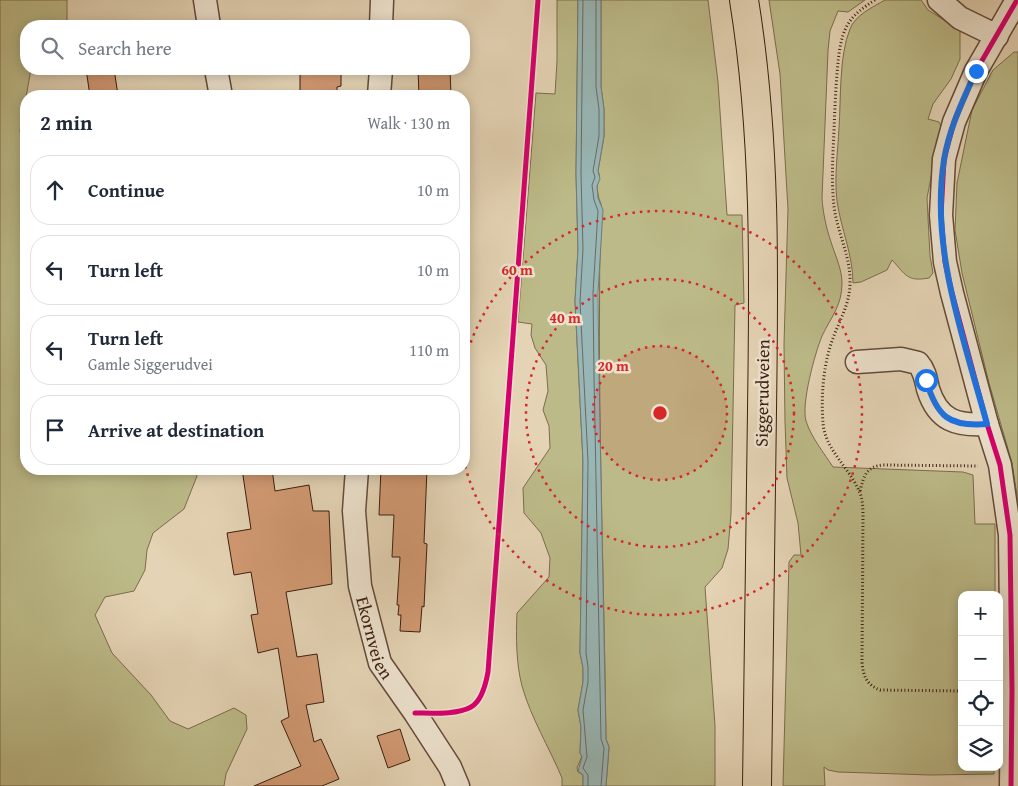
<!DOCTYPE html>
<meta charset="utf-8">
<style>
:root{--surface:#fff;--page:#f6f6f7;--text:#1f2937;--muted:#747a83;--line:#e0e1e3}
body{margin:0;font-family:"Gentium Book Plus",serif;background:var(--page);color:var(--text)}
.controls{position:absolute;right:15px;bottom:15px;display:grid;overflow:hidden;border-radius:10px;box-shadow:0 2px 12px #0003}
.controls button{width:45px;height:45px;display:grid;place-items:center;padding:0;border:0;border-bottom:1px solid var(--line);background:var(--surface);color:var(--text);font:25px sans-serif}
.stop{position:absolute;width:15px;height:15px;margin:-11px;border:4px solid #1a73e8;border-radius:50%;background:#fff}
.stop.end{background:#1a73e8;border-color:#fff;box-shadow:0 1px 5px #0008}
.list{margin:0;padding:0;list-style:none}
h2{display:flex;justify-content:space-between;align-items:center;height:65px;margin:0;padding:0 20px;font-size:21px}
h2 small{font-size:16px;font-weight:400;color:var(--muted)}
.list li{display:grid;grid-template-columns:32px 1fr auto;gap:15px;align-items:center;box-sizing:border-box;height:70px;margin:0 10px 10px;padding:0 10px;border:1px solid var(--line);border-radius:20px}
.list b{display:block;font-size:19px;white-space:nowrap}
.list p{margin:0;font-size:16px;white-space:nowrap;color:var(--muted)}
.list em{font-size:16px;font-style:normal;color:var(--muted)}
.icon{flex:none;width:28px;height:28px;fill:none;stroke:currentColor;stroke-width:2;stroke-linecap:round;stroke-linejoin:round}
.map{position:relative;flex:none;width:1018px;height:786px;overflow:hidden}
.search{position:absolute;background:var(--surface);box-shadow:0 2px 12px #0003;left:20px;top:20px;width:450px;height:55px;display:flex;align-items:center;gap:12px;box-sizing:border-box;padding:0 18px;border-radius:20px;color:var(--muted);font-size:19px}
.panel{position:absolute;background:var(--surface);box-shadow:0 2px 12px #0003;left:20px;top:90px;width:450px;height:385px;border-radius:20px}
.map>svg:first-child{display:block}
</style>
<div class="map">
<svg width="1018" height="786" viewBox="0 0 1018 786">
<rect width="100%" height="100%" fill="#e4d3b4"/>
<filter id="stains"><feTurbulence type="fractalNoise" baseFrequency=".004" numOctaves="4"/><feColorMatrix values="0 0 0 0 .2 0 0 0 0 .09 0 0 0 0 .02 0 0 0 .5 -.17"/></filter>
<radialGradient id="worn" r=".72"><stop offset=".6" stop-color="#630" stop-opacity="0"/><stop offset="1" stop-color="#630" stop-opacity=".3"/></radialGradient>
<path fill="#bcba88" stroke="#7c6c4c" d="M0,0h67v20l-6,6h-35v43h5l-11,62 6,27v311h169l2,7 -13,33 -31,24 -6,17 -2,20 -11,21 -29,6 -10,18 17,38 39,42 19,26 18,8 46,-21 12,7 1,14 -21,45 -2,12h-224z
M557,0h21l-2,174 2,75 -3,52 8,160 -3,192 3,15v14l-5,28 3,17 -1,26 2,3 -5,12 1,4 5,3v11h-21v-8c-13,-31 -31,-60 -40,-92 -6,-23 -6,-49 -5,-73l32,-36 1,-19 -9,-25 -17,-20 -1,-25 27,-40 -1,-22 -6,-16 5,-19 -2,-26 -11,-17 -4,-13 1,-11 -14,-2 18,-229 19,1 2,-33z
M601,0h107l10,82 9,133h15l2,88 -9,2 -4,209 -3,35 -6,19 -17,19 10,139v60h-109l3,-39 -3,-8c-2,-178 -10,-357 -5,-535 -3,-6 -4,-15 -4,-21 1,-6 4,-6 1,-12l6,-35v-27l-3,-22z
M769,0h96l-17,12 -10,-1 -8,20 -2,20 -6,147c1,15 4,29 9,44 4,13 11,27 11,41 0,23 -11,34 -20,53 -7,17 -21,68 -16,85 5,16 18,32 27,46l130,5 10,3 2,49h20v71h-33v172h32v7l-64,1 -92,-3 -10,-2 -4,-3 1,19h-42l6,-224 5,-7h7l-3,-32 -11,-45 -2,-56 -1,-78 4,-135 -8,-135z
M885,0h36l7,10 32,20v29l-9,20 -18,25 -5,15 11,3 2,4 -14,72 3,58 3,17 -4,5c-22,4 -23,-3 -37,-18l-5,10 -26,12 -8,1c0,-28 -12,-54 -16,-82 -3,-24 1,-50 2,-73 2,-29 0,-73 11,-99 5,-14 23,-22 35,-29z
M1014,52h4v450l-6,-39 -23,-80 -27,-110 -7,-43 2,-47 15,-73 21,-40z"/>
<path fill="#98b6b5" stroke="#737973" d="M578,0h23v87l3,22v27l-6,35 2,8 -3,7 1,12 5,12 -5,83 1,82 7,364 3,8 -3,39h-23v-11l-5,-4 4,-14 -2,-4 1,-26 -3,-17 5,-28v-14l-3,-15 3,-192 -8,-160 3,-52 -2,-75z"/>
<g fill="none" stroke-linecap="round" stroke-linejoin="round">
<path stroke="#6a6a62" stroke-width="1" d="M583,0l-2,174 2,75 -3,53 8,159 -2,192 2,14v15l-5,28 4,47 -4,11 5,7v11
M596,0v87l3,22v27l-6,35 2,6 -3,8 2,15 4,11 -5,82 1,82 7,364 3,9 -3,38"/>
</g>
<path fill="#d19972" stroke="#3b1e10" d="M86,69h28l4,26 -28,1z
M300,69h41v17l-4,1v9h-37z
M418,69h32l1,27h-32z
M242,469h30l3,22 34,-6 4,26h16l3,73 -46,8 11,65 20,-3 7,48 -18,3 8,37 7,-3 18,40 -17,7h-68l47,-20 -20,-45 8,-4 -11,-69 -20,5 -7,-38 7,-1 -7,-42 -17,3 -7,-42 24,-4z
M381,469h46l-3,74 3,1 -3,63 -2,-1 -2,26 -20,-1 1,-16h-3l1,-10h-2l3,-48h-8l2,-42h-15z
M400,729l10,31 -22,8 -11,-32z"/>
<g fill="none" stroke-linecap="round" stroke-linejoin="round">
<defs>
<g id="minor">
<path d="M205,0l4,26"/>
<path d="M939,0l21,18 37,18"/>
<path d="M381,26l1,-26"/>
<path d="M216,69l5,27"/>
<path d="M379,96l2,-27"/>
<path d="M857,362l44,-3 17,4c7,8 8,17 10,26 10,32 29,37 59,35"/>
<path id="s1" d="M357,469l-3,42 6,75 20,77 35,50 35,54 8,19"/>
<path d="M1011,786l1,-96 -2,-155 -10,-70 -13,-41 -35,-131 -7,-31 -4,-47 3,-56 10,-37 22,-51 41,-71"/>
</g>
<path id="major" d="M744,0c22,136 20,273 18,410 -1,126 -3,251 -5,376"/>
</defs>
<use href="#minor" stroke="#654b39" stroke-width="25"/>
<use href="#major" stroke="#3b1e10" stroke-width="30"/>
<path stroke="#3b1e10" stroke-width="3" stroke-dasharray="1 2.5" stroke-linecap="butt" d="M875,0c-24,15 -32,25 -36,54 -3,25 -4,51 -5,76 -1,25 -3,50 0,76 3,26 17,51 16,77 0,23 -13,41 -19,61 -8,25 -10,53 -8,79 2,27 27,45 37,70 3,8 3,17 3,26l-1,143c1,14 5,23 18,28l82,1
M860,491c4,-15 6,-25 24,-26l94,1"/>
<use href="#minor" stroke="#ede2ce" stroke-width="22"/>
<use href="#major" stroke="#e4d3b4" stroke-width="28"/>
<defs>
<path id="cycleway" d="M415,713c16,0 42,2 56,-6 11,-6 15,-24 17,-35l50,-672
M1011,786l1,-96 -2,-155 -10,-70 -13,-41 -35,-131 -7,-31 -4,-47 3,-56 10,-37 22,-51 41,-71"/>
</defs>
<use href="#cycleway" stroke="#ede2ce" stroke-width="8"/>
<use href="#cycleway" stroke="#d6006c" stroke-width="5"/>
</g>
<g fill="none" stroke-linecap="round" stroke-linejoin="round">
<path stroke="#1a73e8" stroke-width="6" d="M926,380c11,37 23,47 61,44 -23,-85 -57,-175 -43,-264 5,-31 19,-60 32,-89"/>
</g>
<circle cx="660" cy="413" r="67" fill="#d62828" fill-opacity=".12"/>
<g fill="none" stroke="#d62828" stroke-width="2.5" stroke-dasharray="2.5 5">
<circle cx="660" cy="413" r="67"/>
<circle cx="660" cy="413" r="134"/>
<path d="M464 364A202 202 0 1 1 464 462"/>
</g>
<g text-anchor="middle" dominant-baseline="central" stroke-width="5" stroke-linejoin="round" paint-order="stroke">
<g font-size="18" fill="#3b1e10" stroke="#ede2ce">
<text transform="translate(762 393) rotate(-89)">Siggerudveien</text>
<text stroke="none"><textPath href="#s1" startOffset="171">Ekornveien</textPath></text>
</g>
</g>
<circle cx="660" cy="413" r="8" fill="#d62828" stroke="#ede2ce" stroke-width="2.5"/>
<g font-size="15" text-anchor="middle" font-weight="bold" fill="#d62828" stroke="#ede2ce" stroke-width="5" stroke-linejoin="round" paint-order="stroke">
<text x="517" y="275">60 m</text>
<text x="565" y="323">40 m</text>
<text x="613" y="371">20 m</text>
</g>
<rect width="100%" height="100%" filter="url(#stains)"/>
<rect width="100%" height="100%" fill="url(#worn)"/>
</svg>
<div class="controls">
<button>+</button>
<button>−</button>
<button><svg class="icon" aria-label="locate" viewBox="0 0 24 24"><circle cx="12" cy="12" r="6"/><path d="M12 2v4M12 18v4M2 12h4M18 12h4"/></svg></button>
<button><svg class="icon" aria-label="layers" viewBox="0 0 24 24"><path d="M12 4l9 5-9 5-9-5zM3 14l9 5 9-5"/></svg></button>
</div>
<div class="stop" style="left:926px;top:380px"></div>
<div class="stop end" style="left:976px;top:71px"></div>
<div class="search"><svg class="icon" aria-label="search" viewBox="0 0 24 24"><circle cx="10" cy="10" r="6"/><path d="M15 15l6 6"/></svg>Search here</div>
<section class="panel">
<h2>2 min<small>Walk · 130 m</small></h2>
<ul class="list">
<li><svg class="icon" aria-label="ahead" viewBox="0 0 24 24"><path d="M12 20V5M6 11l6-6 6 6"/></svg><div><b>Continue</b></div><em>10 m</em></li>
<li><svg class="icon" aria-label="left" viewBox="0 0 24 24"><path d="M17 20v-9H6M10 6l-5 5 5 5"/></svg><div><b>Turn left</b></div><em>10 m</em></li>
<li><svg class="icon" aria-label="left" viewBox="0 0 24 24"><path d="M17 20v-9H6M10 6l-5 5 5 5"/></svg><div><b>Turn left</b><p>Gamle Siggerudvei</p></div><em>110 m</em></li>
<li><svg class="icon" aria-label="arrive" viewBox="0 0 24 24"><path d="M6 21V4h12l-3 4 3 4H6"/></svg><div><b>Arrive at destination</b></div></li>
</ul>
</section>
</div>
